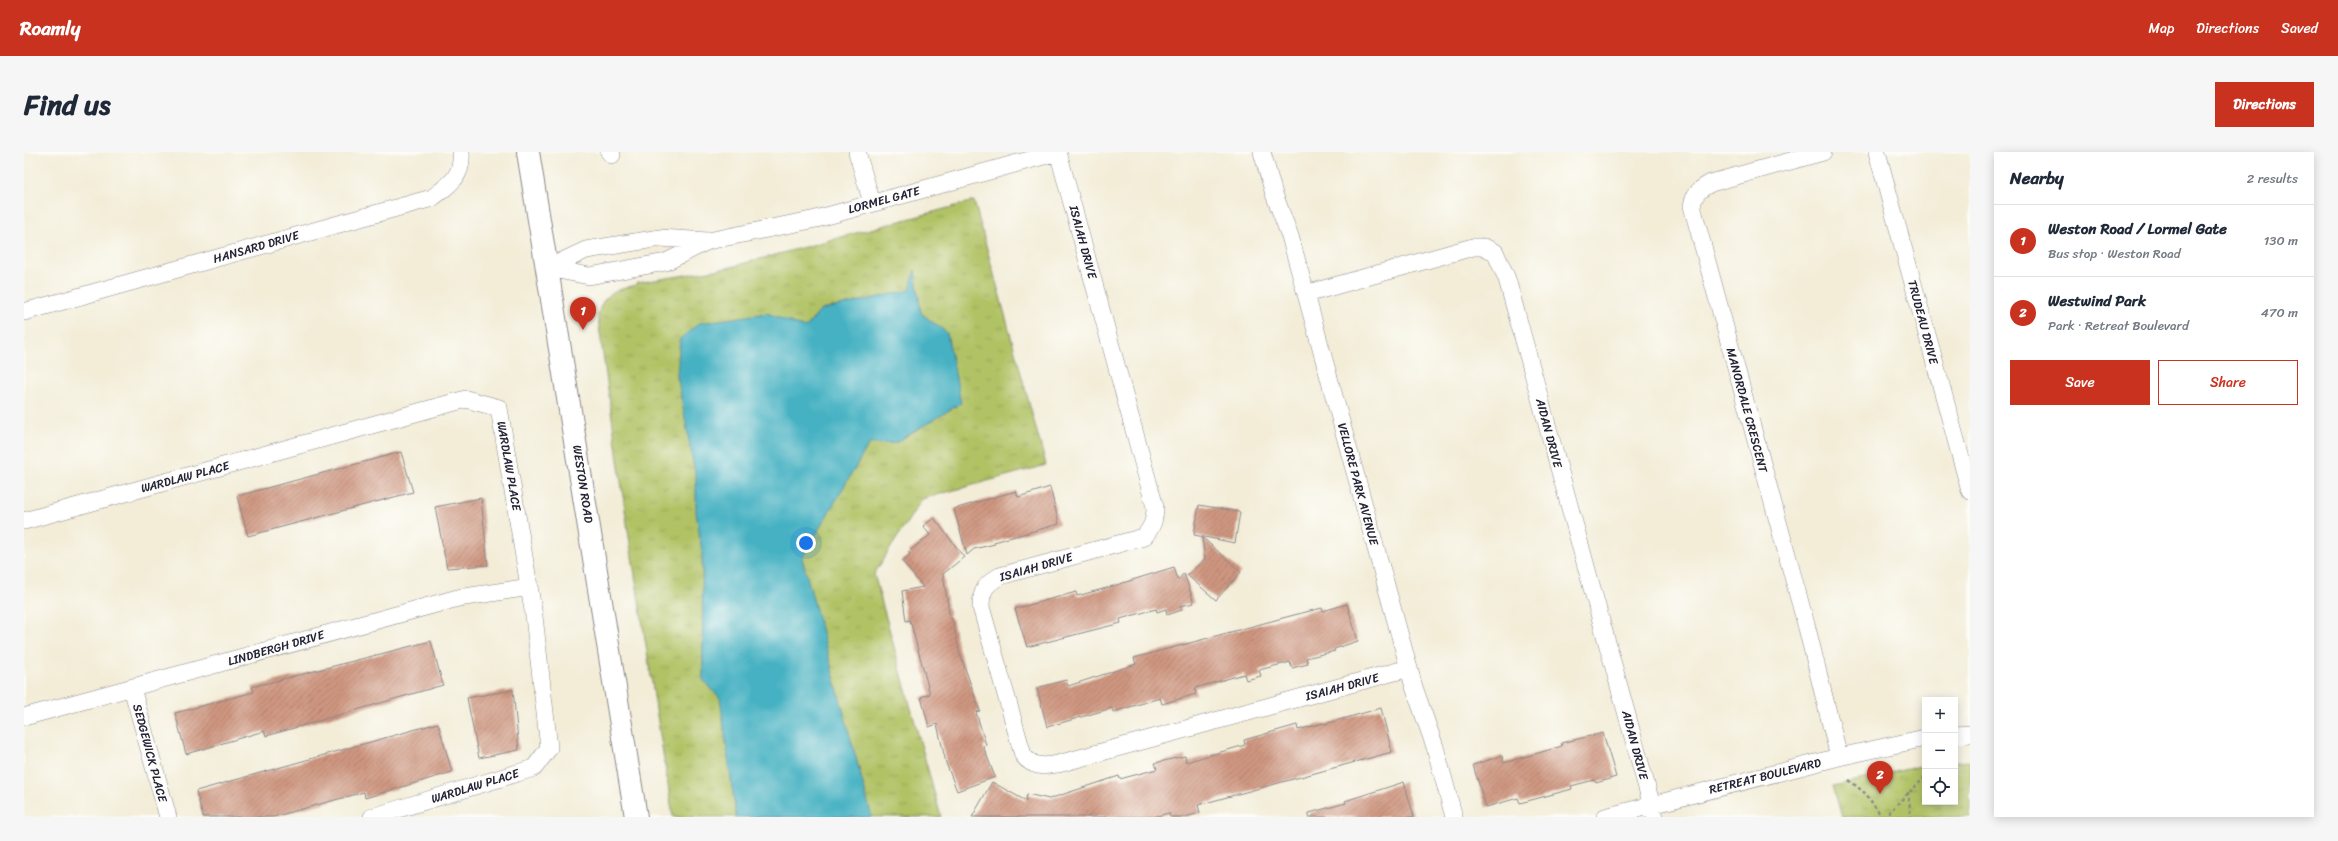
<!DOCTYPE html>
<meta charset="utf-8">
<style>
:root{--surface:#fff;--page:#f6f6f7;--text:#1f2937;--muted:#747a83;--line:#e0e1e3;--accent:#c8321e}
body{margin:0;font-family:Sriracha,sans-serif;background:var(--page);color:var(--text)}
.controls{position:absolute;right:12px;bottom:12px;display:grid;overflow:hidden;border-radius:0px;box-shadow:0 2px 10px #0003}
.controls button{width:36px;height:36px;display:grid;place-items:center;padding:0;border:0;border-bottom:1px solid var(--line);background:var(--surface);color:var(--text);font:20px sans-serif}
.you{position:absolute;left:782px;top:391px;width:14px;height:14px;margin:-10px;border:3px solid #fff;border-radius:50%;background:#1a73e8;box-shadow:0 0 0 6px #1a73e833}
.badge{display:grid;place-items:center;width:26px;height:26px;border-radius:50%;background:var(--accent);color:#fff;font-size:13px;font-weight:700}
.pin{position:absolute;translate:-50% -33px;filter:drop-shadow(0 1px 2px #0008)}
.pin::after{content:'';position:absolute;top:21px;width:14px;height:12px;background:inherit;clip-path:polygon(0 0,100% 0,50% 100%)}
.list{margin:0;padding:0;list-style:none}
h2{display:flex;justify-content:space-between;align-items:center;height:52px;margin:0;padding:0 16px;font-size:17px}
h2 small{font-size:13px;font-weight:400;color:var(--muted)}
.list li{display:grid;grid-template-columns:26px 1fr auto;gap:12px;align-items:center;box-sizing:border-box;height:72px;padding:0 16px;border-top:1px solid var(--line)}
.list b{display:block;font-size:15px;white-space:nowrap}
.list p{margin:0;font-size:13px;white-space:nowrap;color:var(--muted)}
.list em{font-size:13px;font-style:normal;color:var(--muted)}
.actions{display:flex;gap:8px;padding:12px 16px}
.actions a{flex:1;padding:9px 0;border:1px solid var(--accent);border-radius:0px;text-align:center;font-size:14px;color:var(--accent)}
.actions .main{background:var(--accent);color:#fff}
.icon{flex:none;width:22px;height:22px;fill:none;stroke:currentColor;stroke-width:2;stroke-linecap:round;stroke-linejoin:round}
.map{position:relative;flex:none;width:1946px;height:665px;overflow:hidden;border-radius:0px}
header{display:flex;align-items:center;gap:24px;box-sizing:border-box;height:56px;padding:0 20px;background:var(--accent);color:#fff}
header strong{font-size:19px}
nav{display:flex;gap:22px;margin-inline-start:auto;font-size:14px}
.intro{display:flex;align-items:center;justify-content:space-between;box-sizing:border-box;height:96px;padding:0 24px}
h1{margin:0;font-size:28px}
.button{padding:10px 18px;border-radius:0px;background:var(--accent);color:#fff;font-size:14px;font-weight:700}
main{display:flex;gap:24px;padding:0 24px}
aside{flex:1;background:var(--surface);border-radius:0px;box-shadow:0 2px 10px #0003}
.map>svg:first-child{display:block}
</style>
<header>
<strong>Roamly</strong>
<nav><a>Map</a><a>Directions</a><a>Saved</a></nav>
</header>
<div class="intro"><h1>Find us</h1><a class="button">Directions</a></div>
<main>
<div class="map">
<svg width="1946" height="665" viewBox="0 0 1946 665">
<defs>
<pattern id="grass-tufts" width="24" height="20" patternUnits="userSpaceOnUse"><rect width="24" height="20" fill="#b1c265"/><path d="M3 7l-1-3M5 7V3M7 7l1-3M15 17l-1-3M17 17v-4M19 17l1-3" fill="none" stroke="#98a659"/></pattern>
<pattern id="building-hatch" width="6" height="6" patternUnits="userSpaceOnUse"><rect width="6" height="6" fill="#cf9680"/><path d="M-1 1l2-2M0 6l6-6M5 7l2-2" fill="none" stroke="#a87a6a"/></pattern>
</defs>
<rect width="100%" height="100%" fill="#fdfcf7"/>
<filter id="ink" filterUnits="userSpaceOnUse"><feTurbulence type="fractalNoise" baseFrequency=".025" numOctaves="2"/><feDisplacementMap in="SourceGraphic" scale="8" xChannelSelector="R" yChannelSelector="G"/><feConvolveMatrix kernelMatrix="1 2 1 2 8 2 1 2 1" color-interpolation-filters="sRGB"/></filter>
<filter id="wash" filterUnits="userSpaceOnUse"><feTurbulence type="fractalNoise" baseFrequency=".012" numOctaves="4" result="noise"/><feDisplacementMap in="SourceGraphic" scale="16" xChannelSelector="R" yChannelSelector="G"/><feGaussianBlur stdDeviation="0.9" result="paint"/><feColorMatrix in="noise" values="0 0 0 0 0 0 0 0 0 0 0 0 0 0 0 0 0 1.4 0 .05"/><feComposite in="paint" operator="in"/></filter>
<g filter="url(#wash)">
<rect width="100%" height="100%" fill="#f3edd8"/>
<path fill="url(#grass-tufts)" stroke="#6a7250" d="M950,49l72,264 -124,34 -48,75 67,243h-268l-45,-286 -30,-212c1,-24 18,-29 38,-34l1,-2 90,-15z
M1946,609v56h-128l-9,-31 92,-21v37h30v-40z"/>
<path fill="#44b1c2" stroke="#336a7e" d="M891,118l6,43 26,20 14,70 -66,40 -26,1 -67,114 70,259h-136l-16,-119 -17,-18 -1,-128 -6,-40v-33l-19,-104 3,-36 19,-16 68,-10 38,15 16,-18 89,-20z"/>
<g id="blocks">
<path fill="url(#building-hatch)" d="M377,300l12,40 -165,44 -11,-40z
M1026,335l9,37 -65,18 1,2 -21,5 -7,6 -13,-46 62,-18 2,6z
M457,346l7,67 -41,3 -12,-61z
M1175,353l41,7 -5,31 -41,-8z
M910,366l30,39 -21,17 7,45 2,-1 7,33 21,60 -4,1 10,33 -3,1 12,31 -38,14 -11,-28 -9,-39 -8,3 -8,-30 9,-3 -20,-74 -4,1 -4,-30 21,-4 -21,-26 8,-7 -2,-2 22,-17 -7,-9z
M1178,385l39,35 -25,28 -29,-25 18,-16z
M1150,415l4,13 6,-7 10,30 -14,3 2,4 -15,5 -1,-6 -9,3 -1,-3 -36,10 1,4 -94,24 -12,-38 61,-17 1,4 33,-9z
M1323,452l11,37 -24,8 1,2 -29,7 2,6 -16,4 -2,-6 -31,8 2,6 -15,4 -2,-6 -49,14 1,6 -34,10 -2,-6 -47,14 -1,-4 -65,19 -10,-39 29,-8 2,6 68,-22 -2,-6 160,-43 28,-7 1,3z
M407,489l12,44 -177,51 -2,-5 -78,23 -11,-41 79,-21 -2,-5z
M489,538l6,60 -40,8 -12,-60z
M1357,556l11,44 -194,53 2,8 -15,4h-15l-1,-4 -16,4h-181l20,-35 34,19 1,-7 22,5 70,-23 1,3 37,-10 -2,-6 30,-7 1,6 59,-17 -1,-5 53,-15 1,5 26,-7 1,1z
M414,571l14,49 -87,26 -1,-6 -91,25h-70l-7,-26z
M1579,581l13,44 -20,6 -2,-3 -23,6 1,3 -52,14 -2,-5 -32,9 -13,-42 29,-9 2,7 58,-17 -1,-3z
M1380,630l10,35h-105v-4l37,-10 -1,-2z"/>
</g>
</g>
<g filter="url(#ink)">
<use href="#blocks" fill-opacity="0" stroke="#8a888a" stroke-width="1"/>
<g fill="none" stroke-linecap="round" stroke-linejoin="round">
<defs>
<path id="minor" d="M585,0l3,3
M833,0l15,51
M1034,0l97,355c0,13 -3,20 -11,30l-144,39c-14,8 -19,14 -19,31l42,148c9,12 20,12 35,9l351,-96
M1238,0l12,42 16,42 124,451 21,60 19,70
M1799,0l-112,31c-11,6 -17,10 -19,23l115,422 32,129
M1853,0l93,339
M524,116l41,8 77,-14 42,-21 108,-22 242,-67
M524,116l38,-18 74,-12 48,3
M1282,142l167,-47h11l11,5 12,27 148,538
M0,160l408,-114c18,-14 31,-21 29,-46
M0,369l442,-122 33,9 35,208 15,132 -15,20 -162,49
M108,536l36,129
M0,565l434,-119 72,-11
M1931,583l15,-1
M1581,665l234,-60 86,-19"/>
<path id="major" d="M504,0l108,665"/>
</defs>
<use href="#minor" stroke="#8a888a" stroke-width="18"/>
<use href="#major" stroke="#8a888a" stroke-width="24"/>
<path stroke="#8a888a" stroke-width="2.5" stroke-dasharray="3 3" stroke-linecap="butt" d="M1825,628l17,14 16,23
M1884,640l3,25
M1860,665l41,-40"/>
<use href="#minor" stroke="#fff" stroke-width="17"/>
<use href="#major" stroke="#fff" stroke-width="22"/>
</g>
</g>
<g text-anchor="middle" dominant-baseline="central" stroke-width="4" stroke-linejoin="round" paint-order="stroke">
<g font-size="12" fill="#22223b" stroke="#fdfcf7">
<text transform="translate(860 48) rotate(-15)">LORMEL GATE</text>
<text transform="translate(1059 90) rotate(75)">ISAIAH DRIVE</text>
<text transform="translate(232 95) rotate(-16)">HANSARD DRIVE</text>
<text transform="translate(1899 170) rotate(75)">TRUDEAU DRIVE</text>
<text transform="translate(1723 258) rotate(75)">MANORDALE CRESCENT</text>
<text transform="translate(1525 281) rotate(75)">AIDAN DRIVE</text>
<text transform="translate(485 314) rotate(80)">WARDLAW PLACE</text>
<text transform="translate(161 325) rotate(-15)">WARDLAW PLACE</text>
<text transform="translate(559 332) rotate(81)">WESTON ROAD</text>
<text transform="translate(1334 332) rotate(75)">VELLORE PARK AVENUE</text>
<text transform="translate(1012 415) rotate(-16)">ISAIAH DRIVE</text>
<text transform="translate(252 496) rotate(-16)">LINDBERGH DRIVE</text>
<text transform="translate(1318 535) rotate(-15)">ISAIAH DRIVE</text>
<text transform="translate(1611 593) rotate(75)">AIDAN DRIVE</text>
<text transform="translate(126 601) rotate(75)">SEDGEWICK PLACE</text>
<text transform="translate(1741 624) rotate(-14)">RETREAT BOULEVARD</text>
<text transform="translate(451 634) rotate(-17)">WARDLAW PLACE</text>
</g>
</g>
</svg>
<div class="controls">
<button>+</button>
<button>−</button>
<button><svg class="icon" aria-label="locate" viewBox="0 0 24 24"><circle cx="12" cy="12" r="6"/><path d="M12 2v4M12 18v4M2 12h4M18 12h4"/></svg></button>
</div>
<div class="you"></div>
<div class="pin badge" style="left:559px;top:178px">1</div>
<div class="pin badge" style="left:1856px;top:642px">2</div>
</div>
<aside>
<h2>Nearby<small>2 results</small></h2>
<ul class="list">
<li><span class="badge">1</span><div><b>Weston Road / Lormel Gate</b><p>Bus stop · Weston Road</p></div><em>130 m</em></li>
<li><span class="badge">2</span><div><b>Westwind Park</b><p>Park · Retreat Boulevard</p></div><em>470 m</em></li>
</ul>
<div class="actions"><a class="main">Save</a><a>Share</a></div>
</aside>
</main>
